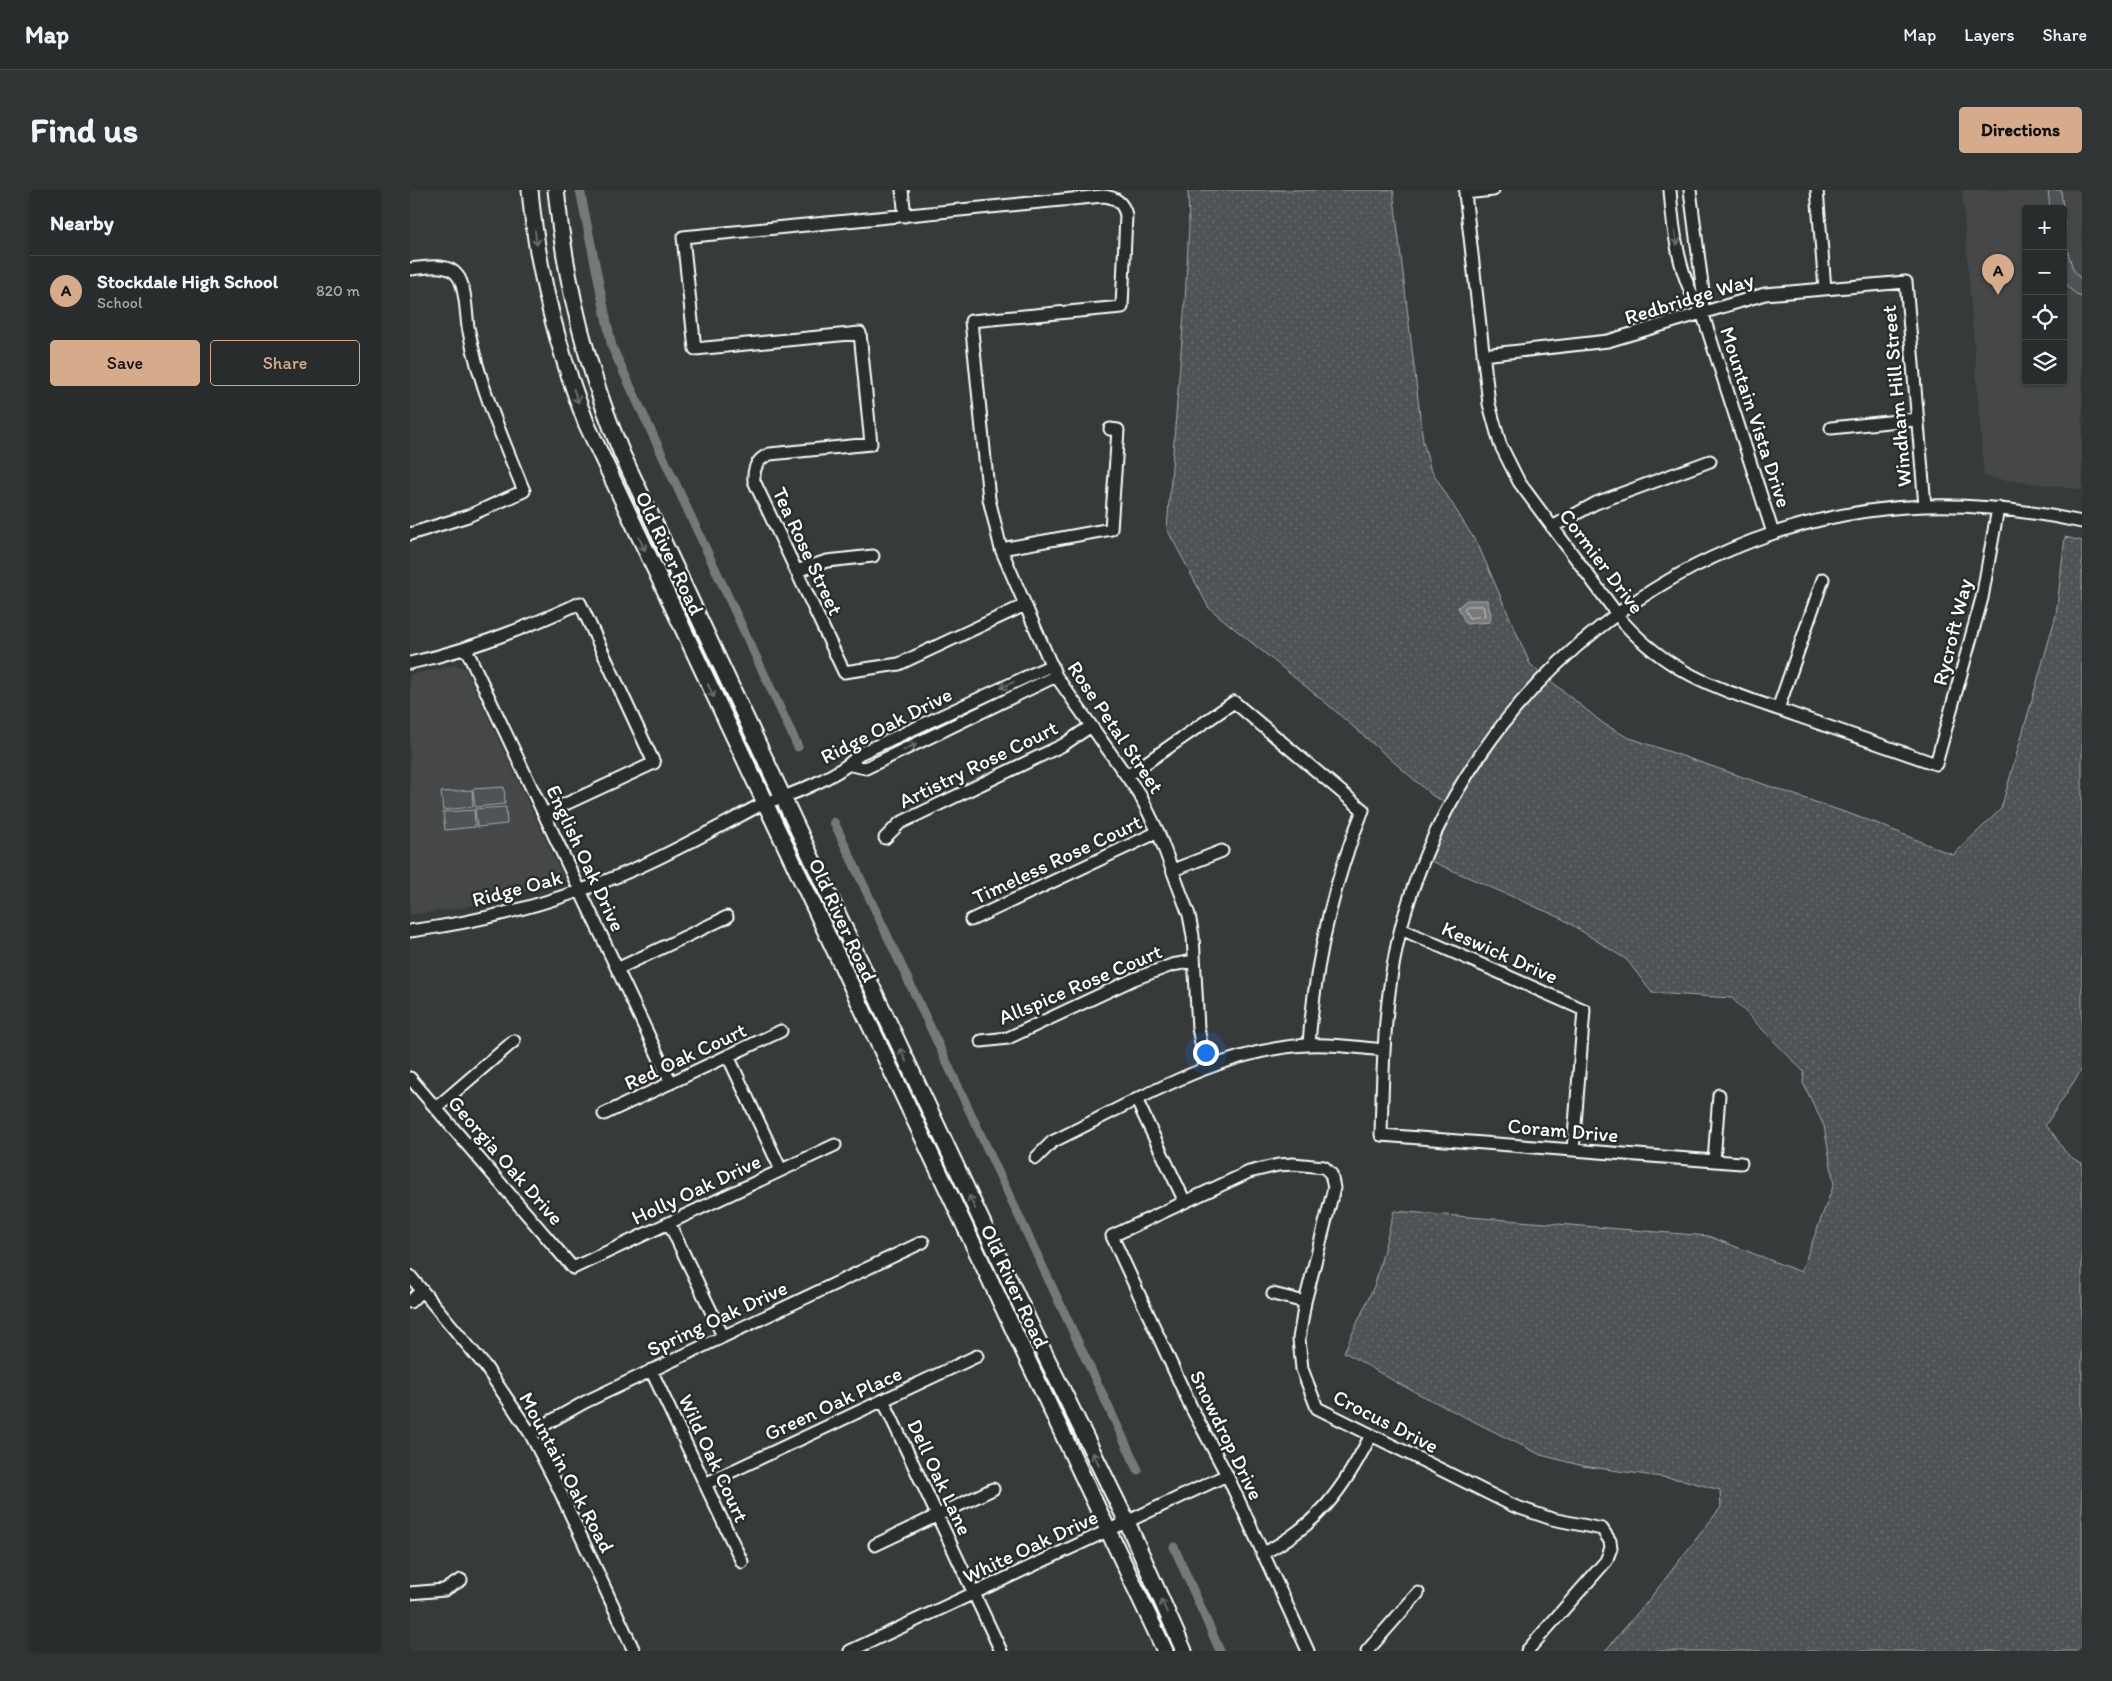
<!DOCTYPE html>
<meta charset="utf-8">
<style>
:root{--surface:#292c2c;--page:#313434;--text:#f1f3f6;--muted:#a5a7a9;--line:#454848;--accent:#d6ab8b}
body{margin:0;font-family:Itim,sans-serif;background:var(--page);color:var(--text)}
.controls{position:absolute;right:15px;top:15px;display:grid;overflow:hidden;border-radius:5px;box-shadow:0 1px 4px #0004}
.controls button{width:45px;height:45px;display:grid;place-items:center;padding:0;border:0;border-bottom:1px solid var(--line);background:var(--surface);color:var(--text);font:25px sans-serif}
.you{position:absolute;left:795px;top:862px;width:18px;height:18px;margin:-12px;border:4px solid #fff;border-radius:50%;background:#1a73e8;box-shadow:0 0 0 8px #1a73e833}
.badge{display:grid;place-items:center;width:32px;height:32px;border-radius:50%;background:var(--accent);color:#111;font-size:16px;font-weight:700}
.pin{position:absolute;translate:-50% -41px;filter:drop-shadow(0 1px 2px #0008)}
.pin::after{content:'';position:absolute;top:26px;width:18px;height:15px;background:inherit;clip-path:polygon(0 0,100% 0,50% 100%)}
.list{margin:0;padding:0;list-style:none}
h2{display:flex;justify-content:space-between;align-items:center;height:65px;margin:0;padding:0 20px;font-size:21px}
h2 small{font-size:16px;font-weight:400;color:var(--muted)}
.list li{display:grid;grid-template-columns:32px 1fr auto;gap:15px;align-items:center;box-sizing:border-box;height:70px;padding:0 20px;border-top:1px solid var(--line)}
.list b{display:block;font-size:19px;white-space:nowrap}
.list p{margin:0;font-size:16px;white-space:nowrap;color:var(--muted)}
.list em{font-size:16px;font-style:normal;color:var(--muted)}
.actions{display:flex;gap:10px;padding:15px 20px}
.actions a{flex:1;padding:11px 0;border:1px solid var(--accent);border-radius:5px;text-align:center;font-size:18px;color:var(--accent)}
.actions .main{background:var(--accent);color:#111}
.icon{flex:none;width:28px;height:28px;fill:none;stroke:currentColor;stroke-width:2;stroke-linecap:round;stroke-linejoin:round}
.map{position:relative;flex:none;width:1672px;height:1461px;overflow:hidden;border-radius:5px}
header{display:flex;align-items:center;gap:30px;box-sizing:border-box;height:70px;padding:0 25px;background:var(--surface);border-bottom:1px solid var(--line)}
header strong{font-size:24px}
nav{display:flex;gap:28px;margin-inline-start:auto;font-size:18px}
.intro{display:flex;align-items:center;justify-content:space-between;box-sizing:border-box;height:120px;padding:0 30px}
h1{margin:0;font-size:35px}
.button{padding:12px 22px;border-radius:5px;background:var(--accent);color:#111;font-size:18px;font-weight:700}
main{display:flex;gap:30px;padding:0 30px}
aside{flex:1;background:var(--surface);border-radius:5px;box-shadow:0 1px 4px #0004}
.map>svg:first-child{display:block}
</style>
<header>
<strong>Map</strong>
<nav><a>Map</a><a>Layers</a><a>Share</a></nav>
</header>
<div class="intro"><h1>Find us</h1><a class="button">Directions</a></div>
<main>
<aside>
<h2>Nearby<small></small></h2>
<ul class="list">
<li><span class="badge">A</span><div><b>Stockdale High School</b><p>School</p></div><em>820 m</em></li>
</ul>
<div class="actions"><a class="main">Save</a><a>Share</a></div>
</aside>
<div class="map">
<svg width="1672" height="1461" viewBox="0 0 1672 1461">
<defs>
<pattern id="grass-dots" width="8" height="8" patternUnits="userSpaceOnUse" patternTransform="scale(1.25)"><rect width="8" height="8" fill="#505354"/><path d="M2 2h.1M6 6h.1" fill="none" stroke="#6a6d6e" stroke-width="1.8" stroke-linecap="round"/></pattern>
</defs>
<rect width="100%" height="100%" fill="#373a3b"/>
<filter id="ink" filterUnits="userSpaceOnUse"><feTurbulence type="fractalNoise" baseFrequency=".02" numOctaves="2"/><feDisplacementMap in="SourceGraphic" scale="10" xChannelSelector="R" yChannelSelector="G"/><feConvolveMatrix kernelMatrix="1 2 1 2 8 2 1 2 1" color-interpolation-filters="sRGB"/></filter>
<g filter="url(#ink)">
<path fill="#444748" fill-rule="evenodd" d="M1552,0h120v300l-98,-13zM1616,19h37v172h-37z
M45,475l10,3 97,207 -5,8 -91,24 -56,8v-240z"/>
<path fill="url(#grass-dots)" stroke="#a8a9aa" d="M778,0h205l30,251 7,27 49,79 51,117 74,60 23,13 249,86 77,32 48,-46 55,-194 9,-78 17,4v528l-37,57c17,13 13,27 37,37v488h-477l43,-50 73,-94 -1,-17 -37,-10 -100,-14 -42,-11 -140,-70 -57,-33 31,-68 19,-73 314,25 93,36 33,-88 -10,-58 -21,-43 1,-11 -72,-74 -80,-5 -25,-33 -66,-42 -137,-60 25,-54 -16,-8 -107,-93 -117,-95 -42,-79 18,-228 4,-75z"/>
<path fill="#505354" stroke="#a8a9aa" d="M1638,0h13l2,19h-13z
M1653,19l5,44 5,16 9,12v17l-11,-8 -8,-11z
M94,597l1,17 -30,3 -2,-18z
M62,600l1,17 -30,3 -2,-18z
M96,617l1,17 -30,3 -2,-18z
M64,620l1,17 -30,3 -2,-18z"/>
<path fill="#767879" stroke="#adaeaf" d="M1057,410h20l4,15 -1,7 -24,2 -8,-17z"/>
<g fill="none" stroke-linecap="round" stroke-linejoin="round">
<path stroke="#c8c9c9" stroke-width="1" d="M1058,416h15l2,10 -16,2 -5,-9z"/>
<path stroke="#767879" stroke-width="9" d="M170,0l32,157 186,400
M424,632l304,648
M764,1357l46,104"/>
<defs>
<path id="minor" d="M492,0l3,26
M1083,0l-28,3 24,211 11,40 19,38 104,140c50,56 104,69 172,93 47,16 94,33 141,49l46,-166 16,-90
M1260,0c3,41 9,88 32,122l71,221
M1280,0l13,102 -1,20
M1407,0l8,99
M0,79c15,-1 37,-7 47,6 9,10 9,39 11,52 11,57 34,111 56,164l-56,25 -58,18
M1073,165l125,-14 157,-47 141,-12 19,224
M1421,238l86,-9
M1142,337l44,-24 114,-42
M591,359l110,-20 7,-99 -8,-1
M386,381l31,-10 46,-5
M615,415l-126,59 -55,8 -90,-191c-1,-13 3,-22 16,-27l101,-10 -11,-111 -165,16 -12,-112 420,-41c13,1 20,7 23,19l-4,92 -151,14 18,178 12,50 55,127 84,119 18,37 31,83 4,21 5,92 8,40
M56,459l205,434
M0,473c60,-13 114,-34 170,-60l74,160 -110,51
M1368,519l45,-130
M441,575l15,3 190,-92
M717,586l107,-74 129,108c-31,76 -48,152 -54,234
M475,648l15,-15 163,-78 28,-19
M763,680l49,-19
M561,730l187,-88
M991,739l183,81 -11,140
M0,741c82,-11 165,-34 240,-69 38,-18 76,-39 114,-59 26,-7 80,-29 95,-49l193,-89
M207,779l110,-52
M571,851l27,-3 126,-59 38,-14 22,-4
M318,866l53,114
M0,888l163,190 262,-123
M727,911l48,101
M26,918l78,-67
M194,924l177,-83
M626,968l16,-16c80,-39 165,-92 255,-97 25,-2 52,3 76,5
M1304,971l5,-66
M1331,973l-360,-28c2,-76 3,-149 24,-222 67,-229 281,-399 520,-407 53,-2 105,5 157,16
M259,1033l54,113
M0,1086l75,90 45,67 28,54 76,164
M863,1104l32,8
M0,1112l12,-12
M241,1180l91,192
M473,1210l118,251
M120,1243l55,-31 338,-160
M295,1294l272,-128
M465,1355l118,-56
M852,1364c56,-29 81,-64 109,-119
M0,1403l34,-3 17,-10
M440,1461l377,-176
M898,1461l-81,-176 -35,-66 -80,-173 137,-64 29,-7 15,-1 31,3 7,7 3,14 -29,114 -6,37 3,30 15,39 197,98 38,13 50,10 8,12 1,7 -5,13 -79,90
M957,1461l51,-58"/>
<path id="major" d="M120,0c7,81 28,160 57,235l578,1226
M146,0c9,91 31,180 66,264l407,868 98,200 57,129"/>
</defs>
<use href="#minor" stroke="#fff" stroke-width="15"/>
<use href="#major" stroke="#fff" stroke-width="19"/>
<use href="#minor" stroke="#2a2d2e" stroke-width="11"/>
<use href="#major" stroke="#2a2d2e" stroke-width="15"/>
</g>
<defs><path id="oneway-shaft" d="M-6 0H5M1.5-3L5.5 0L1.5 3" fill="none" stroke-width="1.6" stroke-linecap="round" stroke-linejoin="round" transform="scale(1.25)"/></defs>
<g stroke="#6a6c6d">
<use href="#oneway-shaft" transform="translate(126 48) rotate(81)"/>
<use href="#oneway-shaft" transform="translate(1266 48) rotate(79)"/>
<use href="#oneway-shaft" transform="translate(166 206) rotate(70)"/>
<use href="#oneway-shaft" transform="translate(232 354) rotate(65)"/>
<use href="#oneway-shaft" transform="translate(597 495) rotate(155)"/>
<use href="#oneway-shaft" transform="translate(301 501) rotate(65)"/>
<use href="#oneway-shaft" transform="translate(500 557) rotate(-26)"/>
<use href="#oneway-shaft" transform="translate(493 865) rotate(-115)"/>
<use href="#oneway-shaft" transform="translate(562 1012) rotate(-115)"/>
<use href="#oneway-shaft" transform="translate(686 1269) rotate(-116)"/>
<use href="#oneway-shaft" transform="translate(754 1416) rotate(-114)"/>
</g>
</g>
<g text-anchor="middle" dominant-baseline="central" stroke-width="5" stroke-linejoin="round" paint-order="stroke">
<g font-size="21" fill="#fff" stroke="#2a2d2e">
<text transform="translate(1279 108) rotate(-17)">Redbridge Way</text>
<text transform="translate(1486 206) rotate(-95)">Windham Hill Street</text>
<text transform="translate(1346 227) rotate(72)">Mountain Vista Drive</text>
<text transform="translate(398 361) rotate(65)">Tea Rose Street</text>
<text transform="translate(260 363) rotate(65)">Old River Road</text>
<text transform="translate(1192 371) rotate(53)">Cormier Drive</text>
<text transform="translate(1542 442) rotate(-76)">Rycroft Way</text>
<text transform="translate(476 535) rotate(-27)">Ridge Oak Drive</text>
<text transform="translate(706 537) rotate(56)">Rose Petal Street</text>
<text transform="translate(568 574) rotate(-26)">Artistry Rose Court</text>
<text transform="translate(176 668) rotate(65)">English Oak Drive</text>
<text transform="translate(647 669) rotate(-25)">Timeless Rose Court</text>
<text transform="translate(107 698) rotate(-15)">Ridge Oak</text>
<text transform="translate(433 730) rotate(65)">Old River Road</text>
<text transform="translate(1090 762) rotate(24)">Keswick Drive</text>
<text transform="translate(670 794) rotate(-23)">Allspice Rose Court</text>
<text transform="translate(275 866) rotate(-25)">Red Oak Court</text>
<text transform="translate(1153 940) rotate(5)">Coram Drive</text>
<text transform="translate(96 970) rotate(49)">Georgia Oak Drive</text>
<text transform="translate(286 999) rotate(-25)">Holly Oak Drive</text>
<text transform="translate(605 1096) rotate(65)">Old River Road</text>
<text transform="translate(307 1128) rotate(-25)">Spring Oak Drive</text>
<text transform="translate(423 1213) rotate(-25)">Green Oak Place</text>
<text transform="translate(976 1231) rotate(27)">Crocus Drive</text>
<text transform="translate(817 1245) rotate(64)">Snowdrop Drive</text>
<text transform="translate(304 1268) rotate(65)">Wild Oak Court</text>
<text transform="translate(157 1282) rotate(62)">Mountain Oak Road</text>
<text transform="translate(530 1287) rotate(65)">Dell Oak Lane</text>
<text transform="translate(620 1356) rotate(-25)">White Oak Drive</text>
</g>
</g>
</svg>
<div class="controls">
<button>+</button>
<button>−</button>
<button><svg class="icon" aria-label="locate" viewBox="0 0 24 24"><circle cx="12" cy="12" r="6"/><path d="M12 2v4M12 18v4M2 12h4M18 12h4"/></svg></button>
<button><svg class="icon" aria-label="layers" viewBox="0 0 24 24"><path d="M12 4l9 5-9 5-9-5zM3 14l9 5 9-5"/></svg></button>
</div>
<div class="you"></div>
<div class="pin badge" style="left:1588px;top:105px">A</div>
</div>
</main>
